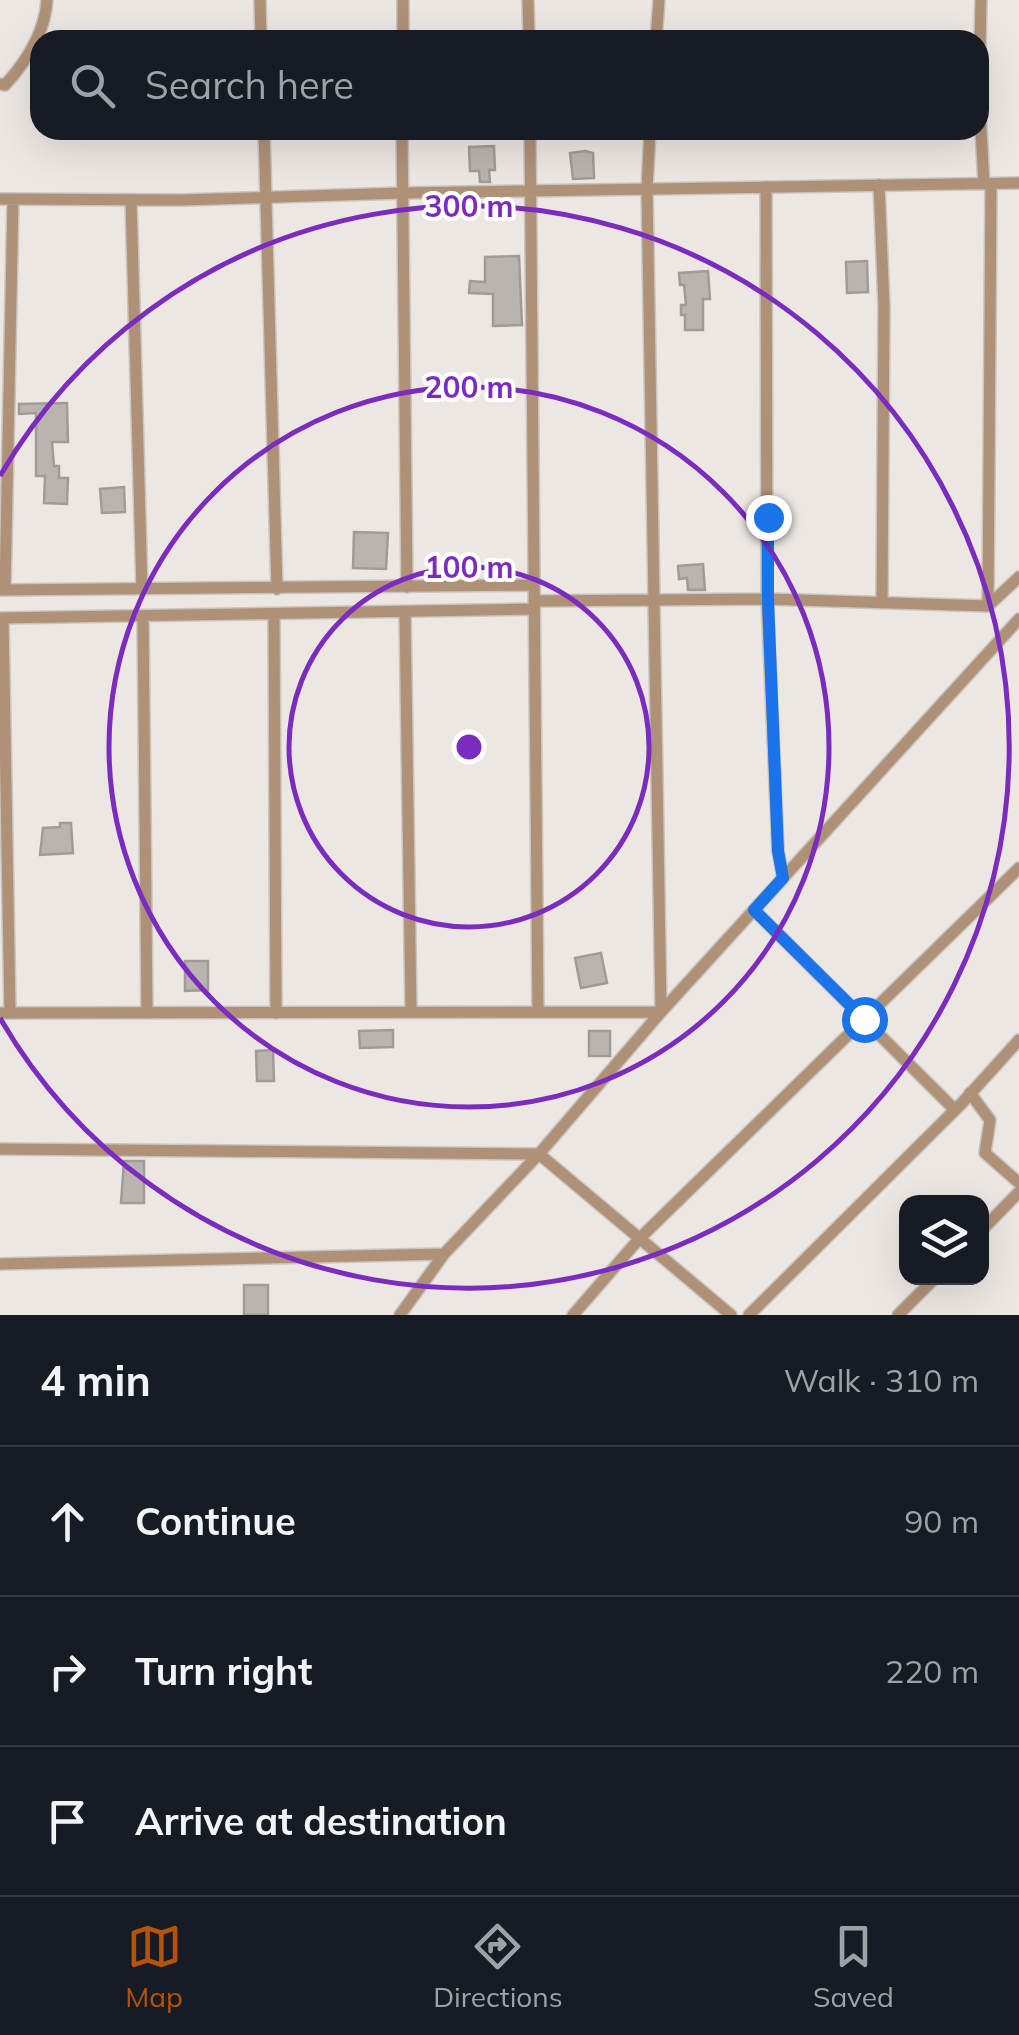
<!DOCTYPE html>
<meta charset="utf-8">
<style>
:root{--surface:#171b24;--page:#242831;--text:#f1f3f6;--muted:#9ea1a6;--line:#363941;--accent:#b45309}
body{margin:0;font-family:Mulish,sans-serif;background:var(--page);color:var(--text)}
.controls{position:absolute;right:30px;bottom:30px;display:grid;overflow:hidden;border-radius:20px;box-shadow:0 10px 40px #0002}
.controls button{width:90px;height:90px;display:grid;place-items:center;padding:0;border:0;border-bottom:2px solid var(--line);background:var(--surface);color:var(--text);font:50px sans-serif}
.stop{position:absolute;width:30px;height:30px;margin:-22px;border:8px solid #1a73e8;border-radius:50%;background:#fff}
.stop.end{background:#1a73e8;border-color:#fff;box-shadow:0 2px 10px #0008}
.list{margin:0;padding:0;list-style:none}
h2{display:flex;justify-content:space-between;align-items:center;height:130px;margin:0;padding:0 40px;font-size:42px}
h2 small{font-size:32px;font-weight:400;color:var(--muted)}
.list li{display:grid;grid-template-columns:65px 1fr auto;gap:30px;align-items:center;box-sizing:border-box;height:150px;padding:0 40px;border-top:2px solid var(--line)}
.list b{display:block;font-size:38px;white-space:nowrap}
.list em{font-size:32px;font-style:normal;color:var(--muted)}
.icon{flex:none;width:55px;height:55px;fill:none;stroke:currentColor;stroke-width:2;stroke-linecap:round;stroke-linejoin:round}
.map{position:relative;flex:none;width:1019px;height:1315px;overflow:hidden}
.search{position:absolute;background:var(--surface);box-shadow:0 10px 40px #0002;left:30px;right:30px;top:30px;height:110px;display:flex;align-items:center;gap:25px;box-sizing:border-box;padding:0 35px;border-radius:30px;color:var(--muted);font-size:38px}
.sheet{height:580px;background:var(--surface)}
nav{display:flex;justify-content:space-around;align-items:center;box-sizing:border-box;height:140px;border-top:2px solid var(--line);background:var(--surface);font-size:28px;color:var(--muted)}
nav a{display:grid;justify-items:center;gap:5px}
nav .on{color:var(--accent)}
.map>svg:first-child{display:block}
</style>
<div class="map">
<svg width="1019" height="1315" viewBox="0 0 1019 1315">
<rect width="100%" height="100%" fill="#ece7e3"/>
<path fill="#b9b4b0" stroke="#a09b97" stroke-width="2.5" d="M494,146l1,24h-6l1,12h-10l-1,-11h-9l-1,-24z
M585,151l8,2 1,25 -21,1 -3,-26z
M519,256l3,69 -29,1v-32l-24,-1 1,-12 15,1v-25z
M867,261l1,31 -21,1 -1,-31z
M708,271l2,28h-7v31h-18v-15h-4v-10h5l-2,-20h-4l-1,-12z
M67,403l1,39h-16l2,24h5v12h9l-1,26 -23,-1 1,-27h-9v-63l-17,1v-10z
M124,487l1,25 -23,1 -2,-24z
M354,532l34,1 -2,36 -33,-1z
M703,564l2,26h-17l-1,-12 -8,1 -1,-13z
M60,823h11l2,30 -33,2 3,-27 17,-1z
M601,953l6,30 -26,5 -6,-30z
M185,961h23v29l-23,1z
M393,1030v17l-33,1 -1,-17z
M589,1031h21v25h-21z
M273,1050l1,31h-17l-1,-30z
M124,1161h20v42h-23z
M244,1285h24v30h-24z"/>
<g fill="none" stroke-linecap="round" stroke-linejoin="round">
<defs>
<path id="street" d="M260,0l1,40
M528,0l1,40
M981,0l-2,94 5,90
M403,40v-40
M656,40l3,-40
M0,84l5,1c22,-24 40,-53 42,-85
M264,130l13,459
M402,130l5,457
M530,130l8,882
M879,185l5,121 -2,297
M766,187l1,412 11,252 5,27
M0,199l182,1 220,-7 617,-10
M131,200l11,390
M0,590l534,-5
M5,590l8,-391
M534,601l233,-2 221,7 31,-29
M988,606l3,-422
M405,612l6,400
M274,615l2,398
M143,617l4,396
M0,618l534,-9
M3,618l7,395
M754,910l201,200
M0,1013l661,-1 -14,-823 3,-59
M970,1093l20,27 -5,33 34,30
M0,1149l539,5 192,161
M982,1230l37,-38
M0,1264l444,-10
M400,1315l44,-61 95,-100 122,-142 358,-393
M573,1315l66,-76 380,-371
M749,1315l213,-212 57,-63
M898,1315l37,-37"/>
</defs>
<use href="#street" stroke="#c9c4c1" stroke-width="14"/>
<use href="#street" stroke="#af9177" stroke-width="11"/>
</g>
<g fill="none" stroke-linecap="round" stroke-linejoin="round">
<path stroke="#1a73e8" stroke-width="12" d="M768,517v82l10,252 5,27 -29,32 110,109"/>
</g>
<g fill="none" stroke="#7b2cbf" stroke-width="5">
<circle cx="469" cy="747" r="180"/>
<circle cx="469" cy="747" r="360"/>
<path d="M0 476A541 541 0 1 1 0 1018"/>
</g>
<circle cx="469" cy="747" r="15" fill="#7b2cbf" stroke="#fff" stroke-width="5"/>
<g font-size="30" text-anchor="middle" font-weight="bold" fill="#7b2cbf" stroke="#fff" stroke-width="8" stroke-linejoin="round" paint-order="stroke">
<text x="469" y="217">300 m</text>
<text x="469" y="398">200 m</text>
<text x="469" y="578">100 m</text>
</g>
</svg>
<div class="controls">
<button><svg class="icon" aria-label="layers" viewBox="0 0 24 24"><path d="M12 4l9 5-9 5-9-5zM3 14l9 5 9-5"/></svg></button>
</div>
<div class="stop" style="left:864px;top:1019px"></div>
<div class="stop end" style="left:768px;top:517px"></div>
<div class="search"><svg class="icon" aria-label="search" viewBox="0 0 24 24"><circle cx="10" cy="10" r="6"/><path d="M15 15l6 6"/></svg>Search here</div>
</div>
<section class="sheet">
<h2>4 min<small>Walk · 310 m</small></h2>
<ul class="list">
<li><svg class="icon" aria-label="ahead" viewBox="0 0 24 24"><path d="M12 20V5M6 11l6-6 6 6"/></svg><div><b>Continue</b></div><em>90 m</em></li>
<li><svg class="icon" aria-label="right" viewBox="0 0 24 24"><path d="M7 20v-9h11M14 6l5 5-5 5"/></svg><div><b>Turn right</b></div><em>220 m</em></li>
<li><svg class="icon" aria-label="arrive" viewBox="0 0 24 24"><path d="M6 21V4h12l-3 4 3 4H6"/></svg><div><b>Arrive at destination</b></div></li>
</ul>
</section>
<nav>
<a class="on"><svg class="icon" aria-label="map" viewBox="0 0 24 24"><path d="M3 6l6-2 6 2 6-2v14l-6 2-6-2-6 2zM9 4v14M15 6v14"/></svg>Map</a>
<a><svg class="icon" aria-label="directions" viewBox="0 0 24 24"><path d="M12 3l9 9-9 9-9-9zM9 14v-3h6M13 9l2 2-2 2"/></svg>Directions</a>
<a><svg class="icon" aria-label="saved" viewBox="0 0 24 24"><path d="M7 4h10v16l-5-4-5 4z"/></svg>Saved</a>
</nav>
